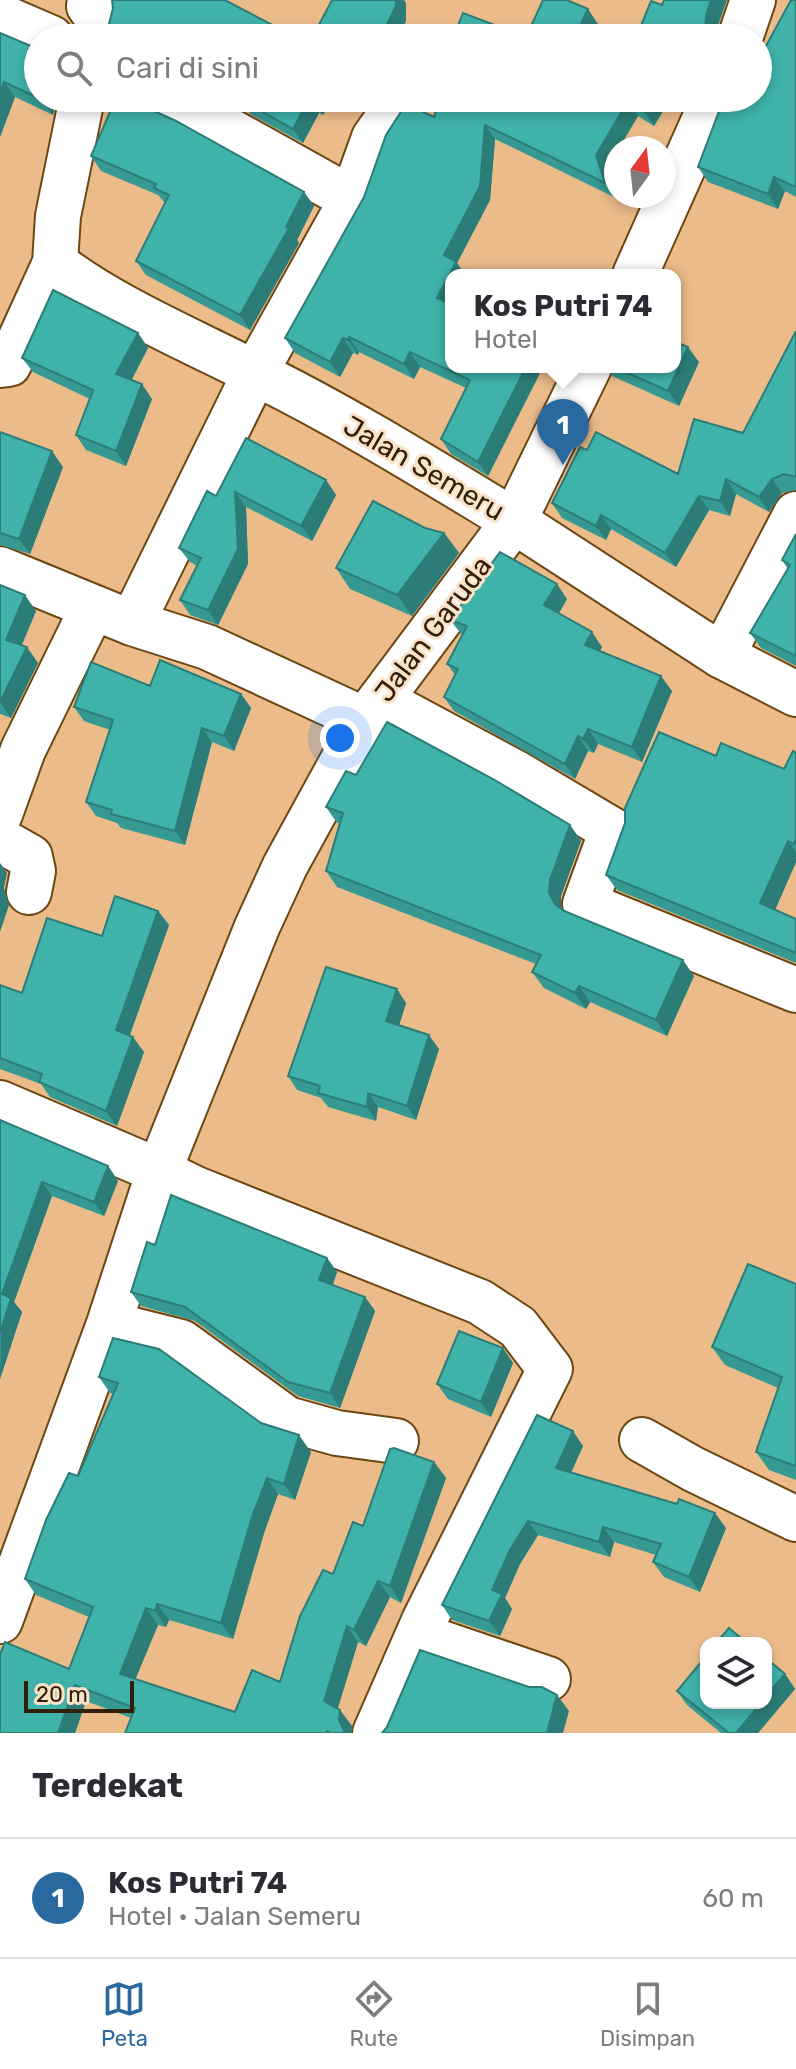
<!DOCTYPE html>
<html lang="id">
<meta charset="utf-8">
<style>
:root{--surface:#fff;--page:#f2f2f3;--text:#2b2b33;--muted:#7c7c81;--line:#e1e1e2;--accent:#29699f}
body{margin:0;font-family:Rubik,sans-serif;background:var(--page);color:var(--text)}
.controls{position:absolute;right:24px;bottom:24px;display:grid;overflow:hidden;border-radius:16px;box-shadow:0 4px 12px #0003}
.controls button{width:72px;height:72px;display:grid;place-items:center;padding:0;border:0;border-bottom:2px solid var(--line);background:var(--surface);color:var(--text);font:40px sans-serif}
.compass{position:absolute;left:604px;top:136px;width:72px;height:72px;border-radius:50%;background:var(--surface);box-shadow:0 4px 12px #0003;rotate:15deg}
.scale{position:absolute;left:24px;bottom:20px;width:110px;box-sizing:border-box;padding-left:8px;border:4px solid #301f0b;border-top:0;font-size:22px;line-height:28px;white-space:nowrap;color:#301f0b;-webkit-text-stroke:6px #fae2c9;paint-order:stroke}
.you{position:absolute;left:340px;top:738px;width:28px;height:28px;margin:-20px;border:6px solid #fff;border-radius:50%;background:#1a73e8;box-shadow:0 0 0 12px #1a73e833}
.badge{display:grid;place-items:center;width:52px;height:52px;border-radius:50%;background:var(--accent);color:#fff;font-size:26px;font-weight:700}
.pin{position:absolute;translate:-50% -66px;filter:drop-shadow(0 2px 4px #0008)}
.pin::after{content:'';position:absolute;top:42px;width:28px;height:24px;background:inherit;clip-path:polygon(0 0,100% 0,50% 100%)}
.popup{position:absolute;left:445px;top:269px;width:236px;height:104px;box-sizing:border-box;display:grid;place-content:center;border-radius:16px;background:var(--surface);filter:drop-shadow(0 2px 6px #0005);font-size:26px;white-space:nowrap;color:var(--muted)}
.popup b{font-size:30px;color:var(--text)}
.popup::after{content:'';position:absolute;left:50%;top:100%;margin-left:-16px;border:16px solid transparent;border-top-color:var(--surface)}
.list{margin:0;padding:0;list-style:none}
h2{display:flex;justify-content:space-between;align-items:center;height:104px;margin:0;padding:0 32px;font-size:34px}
h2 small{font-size:26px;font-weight:400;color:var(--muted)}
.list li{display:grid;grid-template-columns:52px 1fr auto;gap:24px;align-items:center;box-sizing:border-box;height:120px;padding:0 32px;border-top:2px solid var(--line)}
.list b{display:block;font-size:30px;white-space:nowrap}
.list p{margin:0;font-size:26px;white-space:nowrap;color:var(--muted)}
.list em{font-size:26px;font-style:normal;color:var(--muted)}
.icon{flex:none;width:44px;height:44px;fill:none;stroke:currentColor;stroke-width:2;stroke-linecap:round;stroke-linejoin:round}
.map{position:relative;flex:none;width:796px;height:1733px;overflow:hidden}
.search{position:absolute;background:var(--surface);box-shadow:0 4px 12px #0003;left:24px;right:24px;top:24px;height:88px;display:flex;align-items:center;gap:20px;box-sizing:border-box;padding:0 28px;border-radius:44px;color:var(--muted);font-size:30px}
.sheet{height:224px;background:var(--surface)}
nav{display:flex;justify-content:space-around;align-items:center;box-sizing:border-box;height:112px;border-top:2px solid var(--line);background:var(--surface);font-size:22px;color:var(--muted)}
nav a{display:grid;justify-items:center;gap:4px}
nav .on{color:var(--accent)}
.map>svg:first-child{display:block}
</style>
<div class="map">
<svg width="796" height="1733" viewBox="0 0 796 1733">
<rect width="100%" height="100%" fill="#ebbc8a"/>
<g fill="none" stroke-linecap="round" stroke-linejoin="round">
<defs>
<path id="minor" d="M90,0l-1,6 9,12 -4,20
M0,16l51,22
M740,38l13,-38
M82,98l-24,118 -3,47c55,43 135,77 198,109 90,44 175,97 261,149l75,-154
M171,98l181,101 22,-61 19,-27
M635,275l79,-177
M0,365l9,-1 46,-101
M0,569l132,54 75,24 158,73
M132,623l123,-250 97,-174
M722,656l74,-142
M380,700l136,73 96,57 -27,74 211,86
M0,814l23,-64 70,-143
M0,840l30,17 3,14 -4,21
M109,1324l72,18 106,77 50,14 59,8
M642,1440l51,29 103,50
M0,1621l109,-297 50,-153 37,18 284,113 38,25 32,42 -126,252 -49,112
M418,1635l130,44"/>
<path id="secondary" d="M0,1103l159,68 98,-244 28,-61 80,-146 149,-199 208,135 74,38"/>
</defs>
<use href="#minor" stroke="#6e4613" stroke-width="48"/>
<use href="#secondary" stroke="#6e4613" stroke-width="48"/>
<use href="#minor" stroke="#fff" stroke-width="44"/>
<use href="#secondary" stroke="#fff" stroke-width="44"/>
</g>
<path fill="#369a92" d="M796,0v197l-11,-6 -7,18 -70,-27 -10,-15 68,-121z
M0,33l38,65h19l-4,17 -38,-18 -15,40z
M332,98l-9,17 -4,-2 -16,30 -53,-29 -10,-15z
M671,98l-17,28 -16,-10 -19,32h-3l-10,22 10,28 -121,-59 -5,61 -39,75v92l91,2 -54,107 -37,-22 -10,-15 25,-51 -46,-21 -6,12 -55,-27 -1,3 -5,-2 -13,24 -45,-24 -10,-15 149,-221z
M146,99l1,3 11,11 146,79 10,14 -17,34 2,3 -49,87 -104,-55 -10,-14 29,-58 -7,-8 -57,-24 -10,-15z
M796,331v159l-14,3 -13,19 -33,-18 -6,22 -21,-6 -33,57 -65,-38 -5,11 -44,-22 -10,-15 35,-53 91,24 65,-41z
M138,333l10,15 -17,32 21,19 -26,67 -40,-16 -10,-15 14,-36 -57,-27 -11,-14z
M699,362l-20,44 -67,-30 -7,-9h70z
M0,432l63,35 -33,87 -30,-9z
M326,480l10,15 -24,46 -66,-34 2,57 -30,61 -28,-10 -10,-15 17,-34 -7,-4 -11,-14 37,-52z
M425,528l19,5 15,20 -47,63 -62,-27 -14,-21z
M796,534v132l-35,-18 -11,-15 38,-64 -6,-9z
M0,585l36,26 -14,34 16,18 -27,55 -11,-4z
M567,599l-8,14 43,34 -2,4 72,40 -30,71 -44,-18 -4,9 -6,-2 -13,28 -121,-68 -10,-14 11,-22 -8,-11 15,-29 -12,-15z
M150,686l91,8 10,14 -17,43 -22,-9 -27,103 -64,-17 -4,-5 -21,-7 -10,-14 24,-72 -26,-9 -10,-14z
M796,753v109l-21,48 21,9v44l-179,-73 -11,-15 110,-119 68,13z
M356,775l214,50 11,16 -20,55v12l133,68 -27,60 -77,-34 -4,7 -42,-21 -12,-16 4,-8 -199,-77 -11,-16 13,-48h-2l-11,-16z
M158,911l11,14 -39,110 14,17 -27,74 -67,-29 -9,-13 -41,-15v-84l22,8 80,-57z
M406,1003l-7,22 40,24 -23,71 -38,-13 -2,14 -48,-14 -7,-9 -24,-8 -9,-14z
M0,1120l108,46 10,15 -14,35 -52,-20 -38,106 8,10 -22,67z
M155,1245l172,13 10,14 -4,13 32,12 10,14 -35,97 -42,-12 -103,-75 -54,-15 -10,-14z
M796,1284v196l-27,-10 -13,-18 22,-64 -53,-23 -13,-18z
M503,1348l10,15 -22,54 -43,-18 -11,-15z
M99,1377l162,46 50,29 -16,48 -17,-6 -14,39 -31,106 -64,-19 -3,7 -8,-2 -23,54 100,33 45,-30 53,-108 30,-48 71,-64 12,16 -45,125 -11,-6 -24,49 -8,-4 -20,66 14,18 -1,7h-226l6,-15 -45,-17 -11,32 -6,-64 20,-52 -53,-22 -11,-16 53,-103 35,-82 -3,-1z
M583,1446l-12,27 155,55 -26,64 -36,-15 -11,-15 3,-7 -42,-13 -4,15 -72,-22 -18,29 -15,34 7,11 -12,27 -48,-16 -10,-15z
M785,1674l10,15 -37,44h-37l-34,-28 -10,-14z"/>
<path fill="#2c7d77" d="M396,0h8l2,3v18l-8,17h-18z
M711,0h16l-11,31v7h-6l-5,-9 1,-13z
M588,9l10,15 -7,14h-17z
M4,82l11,15 -15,40v-43z
M43,98h14l-4,17 -10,-15z
M315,98h17l-9,17 -10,-14z
M652,98h19l-17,28 -10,-15z
M309,99l10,14 -16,30 -10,-14z
M628,101l10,15 -19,32h-3v5l-10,17 10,28 -11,-15 -9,-28z
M485,125l10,14 -5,61 -33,63 9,12h-15v31l-14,-8 7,-43z
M774,177l11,14 -7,18 -10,-15z
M304,192l10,14 -17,34 2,3 -49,87 -10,-15z
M138,333l10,15 -21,41 -11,-15z
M349,337l10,15 -1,3 -10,-15z
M343,338l10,15 -13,24 -10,-15z
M688,347l11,15 -20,44 -11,-15z
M410,352l10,15 -6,12 -10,-15z
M526,367h15l1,2 -54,107 -10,-14z
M142,384l10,15 -26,67 -10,-15z
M52,451l11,16 -33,87 -11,-15z
M726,479l10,15 -6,22 -10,-15z
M772,479l10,14 -13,19 -10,-15z
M326,480l10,15 -24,46 -11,-15z
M235,492l11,15 2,57 -30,61 -10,-15z
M699,496l10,14 -33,57 -11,-14z
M601,515l10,14 -5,11 -10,-14z
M444,533l15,20 -47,63 -15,-21z
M557,584l10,15 -12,21 -11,-15z
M25,595l11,16 -19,44 -11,-15z
M592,632l10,15 -7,13 -10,-15z
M27,647l11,16 -27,55 -11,-16z
M661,676l11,15 -30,71 -10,-15z
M241,694l10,14 -17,43 -10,-15z
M202,728l10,14 -27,103 -10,-14z
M588,729l10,15 -4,9 -11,-14z
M578,736l10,15 -13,28 -10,-15z
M570,825l11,16 -20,55v13l-6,-5 -6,-11 1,-13z
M788,841l8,11v10l-25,57 -11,-16z
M0,863l7,10 -3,15 5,17 -9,27z
M158,911l11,14 -43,120 -10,-15z
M683,960l11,16 -27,60 -11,-16z
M579,986l11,16 -4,7 -11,-16z
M397,989l9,14 -10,32 -10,-14z
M429,1035l10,14 -23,71 -9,-14z
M133,1037l11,15 -27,74 -11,-15z
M368,1093l10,14 -2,14 -9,-14z
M108,1166l10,15 -14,35 -10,-14z
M42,1182l10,14 -38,106 8,10 -22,67 2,-85z
M327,1258l10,14 -8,23 -10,-15z
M365,1297l10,14 -35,97 -10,-15z
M503,1348l10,15 -22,54 -10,-15z
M573,1431l10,15 -17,37 -10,-15z
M299,1435l12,17 -16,48 -11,-16z
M434,1462l12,16 -45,125 -11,-17z
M267,1478l11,16 -14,39 -31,106 -12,-16 31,-106z
M715,1513l11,15 -26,64 -11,-15z
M528,1521l10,14 -18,29 -15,34 7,11 -12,27 -11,-15 3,-31 18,-40z
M603,1527l11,15 -4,15 -11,-15z
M378,1581l12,16 -24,49 -12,-16z
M157,1604l12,16 -3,7 -11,-16z
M146,1608l12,17 -27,65 -11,-16z
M347,1626l11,16 -23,75 -11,-16z
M785,1674l10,15 -37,44h-22l25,-30h5v-7z
M75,1685l11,16 -11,32h-17z
M557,1695l12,16 -6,22h-16z
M340,1710l12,16 -1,7h-6l-6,-13z"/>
<path fill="#3fb3aa" stroke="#2c7d77" stroke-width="2" d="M112,0h113l72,38h-178l-12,-6 6,-24z
M332,0h64v6l-16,32h-68z
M543,0h24l21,9 -14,29h-121l10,-25 63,24z
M664,0h47l-5,16 -1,13 5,9h-74l15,-37 11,4z
M791,0h5v187l-22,-10 -6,17 -70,-27 26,-69h34v-55l8,3z
M0,33l38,16v49h5v2l-39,-18 -4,12z
M116,98h26l13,11 -1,2 22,10 128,71 -18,35 3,1 -49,87 -104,-54 33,-66 -15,-7 2,-4 -65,-28z
M241,98h74l-2,3 -4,-2 -16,30 -53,-30z
M440,98h212l-8,13 -16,-10 -32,54 9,28 -120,-58 -5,61 -36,69 12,7 -19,36 14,6v63h75l-48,95 -37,-23 29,-59 -60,-28 -6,12 -55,-27 -1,3 -5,-2 -13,24 -45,-24 79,-141 22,-62 20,-31 28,13z
M53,290l85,43 -22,41 26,10 -26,67 -40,-16 17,-45 -71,-32z
M796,331v146l-12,-3 -12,5 -13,18 -33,-18 -6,22 -21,-5 -34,57 -64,-38 -5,11 -44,-23 28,-56 7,3 9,-18 82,42 16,-55 49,14z
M675,342l13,5 -20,44 -54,-24h61z
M0,432l52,19 -33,88 -19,-6z
M246,438l80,42 -25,46 -66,-34 3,57 -30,61 -28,-10 21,-42 -22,-10 28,-57 9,5z
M373,501l52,27 19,5 -47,62 -61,-27z
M796,534v122l-46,-23 40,-68 -8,-5z
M500,552l57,32 -13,21 48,27 -7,13 76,31 -29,71 -44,-18 -5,10 -5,-3 -13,28 -121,-67 14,-28 -11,-5 20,-38 -17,-6z
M0,585l25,10 -19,45 21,7 -27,55z
M160,660l81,34 -17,42 -22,-8 -27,103 -64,-17 1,-4 -26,-8 27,-82 -39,-13 17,-45 59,24z
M387,722l106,57 77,46 -20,55 -1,13 6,11 9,7 119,49 -27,60 -77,-34 -4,7 -43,-21 9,-17 -215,-84 17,-58 -17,-6 20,-36 10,4z
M659,732l57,24 5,-13 63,26 9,-18 3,2v86l-2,5 -6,-3 -28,62 36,16v34l-190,-78 19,-52v-15z
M115,896l43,15 -42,119 17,7 -27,74 -67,-29 3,-8 -42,-16v-73l22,8 25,-75 55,18z
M326,967l71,22 -11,32 43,14 -22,71 -39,-13 -1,14 -49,-14 2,-7 -32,-10z
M0,1120l108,46 -14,36 -52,-20 -40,112 9,4 -11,35z
M171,1195l156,63 -8,22 46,17 -35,96 -42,-11 -103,-75 -54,-15 16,-50 8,3z
M748,1264l48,20v182l-40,-14 26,-75 -70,-30z
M459,1331l44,17 -22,54 -44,-18z
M113,1338l46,11 102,74 38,12 -15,49 -17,-6 -15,39 -31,106 -64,-19 -2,7 -9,-3 -26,66 115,38 17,-42 28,12 20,-66 23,-46 10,4 20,-52 10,4 27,-77 4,-1 40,14 -44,124 -12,-5 -24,49 -7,-4 -23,75 16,9 -1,10 6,13h-14l-4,-2 -1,2h-201l10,-25 -60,-23 -17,48h-58v-79l5,-12 64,27 24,-62 -68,-28 21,-59 23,-47 9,3 40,-93 -19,-6z
M537,1415l36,16 -17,37 121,36 2,-5 36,14 -26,64 -36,-15 8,-18 -58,-17 -4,15 -71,-21 -18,29 -18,40 10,4 -13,27 -47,-16z
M729,1628l18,15h-31z
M420,1650l109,37h13l15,8 -10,38h-165l5,-6z
M706,1656v47h55l-25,30h-7l-52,-42z
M766,1658l19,16 -19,22z"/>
<g text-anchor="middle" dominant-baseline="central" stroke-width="6" stroke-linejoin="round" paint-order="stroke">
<g font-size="28" fill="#301f0b" stroke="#fae2c9">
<text transform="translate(424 468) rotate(30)">Jalan Semeru</text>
<text transform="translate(433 629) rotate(-53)">Jalan Garuda</text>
</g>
</g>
</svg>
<div class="controls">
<button><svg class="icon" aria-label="layers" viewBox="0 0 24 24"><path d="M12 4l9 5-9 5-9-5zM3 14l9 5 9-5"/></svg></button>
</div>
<svg class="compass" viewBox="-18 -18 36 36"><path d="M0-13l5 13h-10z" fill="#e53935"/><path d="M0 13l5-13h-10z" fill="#7c7c81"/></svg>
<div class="scale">20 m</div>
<div class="you"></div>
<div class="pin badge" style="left:563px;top:465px">1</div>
<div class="popup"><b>Kos Putri 74</b>Hotel</div>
<div class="search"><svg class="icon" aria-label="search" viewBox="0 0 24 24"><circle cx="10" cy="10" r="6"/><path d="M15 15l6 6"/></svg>Cari di sini</div>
</div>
<section class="sheet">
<h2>Terdekat<small></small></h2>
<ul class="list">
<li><span class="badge">1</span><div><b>Kos Putri 74</b><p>Hotel · Jalan Semeru</p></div><em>60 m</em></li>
</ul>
</section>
<nav>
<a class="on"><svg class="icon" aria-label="map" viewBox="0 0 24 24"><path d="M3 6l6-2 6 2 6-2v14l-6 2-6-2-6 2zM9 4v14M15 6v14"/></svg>Peta</a>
<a><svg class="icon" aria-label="directions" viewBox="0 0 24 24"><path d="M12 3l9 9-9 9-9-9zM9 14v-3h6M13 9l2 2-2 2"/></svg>Rute</a>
<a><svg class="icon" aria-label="saved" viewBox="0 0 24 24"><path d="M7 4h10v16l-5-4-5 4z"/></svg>Disimpan</a>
</nav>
